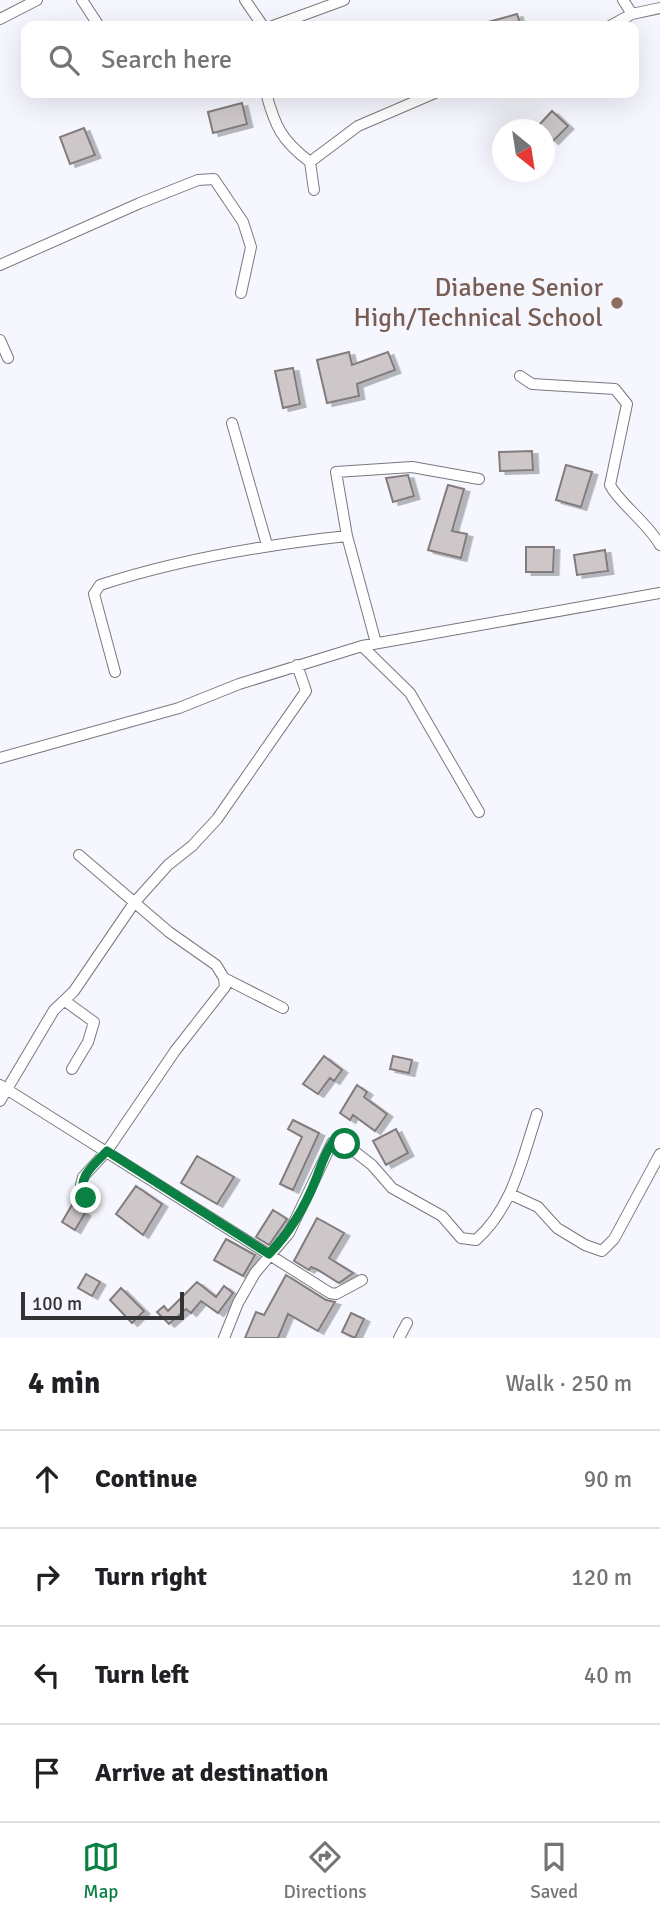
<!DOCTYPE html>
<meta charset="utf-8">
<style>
:root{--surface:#fff;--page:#f2f2f2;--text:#202124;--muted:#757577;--line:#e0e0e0;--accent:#0b8043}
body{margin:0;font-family:Signika,sans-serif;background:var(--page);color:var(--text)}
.compass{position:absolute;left:492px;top:119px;width:63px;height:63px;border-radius:50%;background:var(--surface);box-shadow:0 7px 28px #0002;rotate:150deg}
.scale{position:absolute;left:21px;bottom:18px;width:163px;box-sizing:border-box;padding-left:7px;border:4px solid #333335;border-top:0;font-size:19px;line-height:24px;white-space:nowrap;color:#333335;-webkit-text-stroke:5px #f6f7fe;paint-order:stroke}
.stop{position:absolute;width:21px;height:21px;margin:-16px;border:5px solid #0b8043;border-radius:50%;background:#fff}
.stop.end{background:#0b8043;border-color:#fff;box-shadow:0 2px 7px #0008}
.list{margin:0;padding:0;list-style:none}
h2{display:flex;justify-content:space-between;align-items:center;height:91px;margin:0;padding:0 28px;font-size:30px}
h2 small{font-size:23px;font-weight:400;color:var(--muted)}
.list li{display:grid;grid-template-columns:46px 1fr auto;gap:21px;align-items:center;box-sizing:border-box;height:98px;padding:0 28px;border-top:2px solid var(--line)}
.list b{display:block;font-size:26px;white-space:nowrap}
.list em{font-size:23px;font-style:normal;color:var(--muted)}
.icon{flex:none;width:38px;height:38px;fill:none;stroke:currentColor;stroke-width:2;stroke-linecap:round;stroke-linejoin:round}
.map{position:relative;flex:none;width:660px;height:1338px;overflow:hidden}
.search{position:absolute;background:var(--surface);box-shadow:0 7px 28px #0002;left:21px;right:21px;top:21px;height:77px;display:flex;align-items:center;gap:18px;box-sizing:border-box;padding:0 24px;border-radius:14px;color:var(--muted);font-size:26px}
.sheet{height:483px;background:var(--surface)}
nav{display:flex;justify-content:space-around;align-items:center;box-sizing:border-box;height:98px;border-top:2px solid var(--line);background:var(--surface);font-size:19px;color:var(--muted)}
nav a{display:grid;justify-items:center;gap:4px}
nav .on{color:var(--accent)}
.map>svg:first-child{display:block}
</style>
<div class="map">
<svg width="660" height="1338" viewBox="0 0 660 1338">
<defs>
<filter id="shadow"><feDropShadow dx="5.5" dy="3" stdDeviation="0" flood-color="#0004"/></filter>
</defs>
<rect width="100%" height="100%" fill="#f6f7fe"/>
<path fill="#cec7c9" stroke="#827b7d" stroke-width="2" filter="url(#shadow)" d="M517,14l4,12h-39l-1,-2z
M242,103l5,21 -34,9 -5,-21z
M552,111l16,15 -15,15 -15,-15z
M84,128l11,27 -25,9 -10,-27z
M349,352l3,13 36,-13 7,18 -38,14 2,12 -32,7 -10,-43z
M293,368l7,36 -17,4 -8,-37z
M532,451l1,19 -33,1 -1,-19z
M566,465l26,7 -11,35 -25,-7z
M408,475l6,21 -21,6 -7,-24z
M448,485l16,4 -12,42 15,3 -6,24 -33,-8z
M526,547h28l-1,25h-27z
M605,550l3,21 -31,4 -3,-20z
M324,1056l18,14 -8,11 -4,-3 -12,16 -15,-10z
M393,1056l19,4 -3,13 -19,-4z
M357,1085l10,7 -3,5 23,17 -12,17 -22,-16 -3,5 -10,-7z
M293,1120l26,13 -26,57 -13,-6 22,-47 -14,-8z
M396,1129l12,24 -22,12 -13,-24z
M197,1156l37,21 -17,27 -36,-21z
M136,1186l26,18 -19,31 -27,-21z
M72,1205l13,8 -10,17 -13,-8z
M273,1210l14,9 -18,26 -13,-8z
M317,1218l27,15 -15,25 24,15 -14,10 -21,-13 -7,-3 -2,3 -15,-9z
M226,1239l29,16 -12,21 -29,-16z
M86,1274l14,8 -8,14 -14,-8z
M286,1275l40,25 9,2 -17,29 -30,-17 -10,24h-33l11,-26 8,3z
M197,1282l19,15 8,-11 9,7 -15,20 -17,-12 -10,12 -5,-4 -17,15 -12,-12 7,-6 4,5z
M121,1288l23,23 -12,12 -22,-23z
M351,1313l13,6 -9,19 -13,-6z"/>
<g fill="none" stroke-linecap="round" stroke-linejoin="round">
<defs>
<path id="street" d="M82,0l17,26
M245,0l18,26
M623,0l9,14
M0,19l37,-19
M273,26l71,-26
M610,26l22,-12 28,-6
M266,93c9,33 15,47 44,69l4,28
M310,162l48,-36 77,-33
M0,265l140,-62 58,-23 16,-1 29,43 8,25 -10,46
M0,340l8,18
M520,376l12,8 83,5 12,15 -17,81c9,18 37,37 50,60
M232,423l35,122
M376,643l-29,-107 -11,-64 76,-5 67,12
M362,646l48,47 69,119
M115,672l-21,-78 6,-9c80,-26 163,-40 247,-49
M0,758l179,-50 60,-24 123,-38 298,-53
M79,855l90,77 47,33 8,13 1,9 -50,64 -68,100 -24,26 -2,8 5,13
M224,978l59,30
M65,1001l29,21 -6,20 -16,27
M0,1085l330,208 6,1 26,-14
M0,1101l54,-91 20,-19 60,-88 34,-38 24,-19 25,-27 89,-128 -9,-26
M510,1194l28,13 19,21 28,17 17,6 12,-12 46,-85
M224,1338l14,-35 17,-30 34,-40 43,-90 13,1 27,21 20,23 50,28 19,22 15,2c37,-33 46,-81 61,-126
M399,1338l8,-15"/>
</defs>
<use href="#street" stroke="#78797f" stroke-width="12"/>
<use href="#street" stroke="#fff" stroke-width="10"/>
</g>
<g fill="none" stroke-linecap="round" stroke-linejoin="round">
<path stroke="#0b8043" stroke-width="9" d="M86,1198c-11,-20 8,-33 21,-47l162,103c21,-22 36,-47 47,-75 5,-13 8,-24 16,-36l13,1"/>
</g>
<circle fill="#8d6e63" stroke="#f6f7fe" stroke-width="2.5" cx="617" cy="303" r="7"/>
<g text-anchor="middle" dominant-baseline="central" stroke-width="7" stroke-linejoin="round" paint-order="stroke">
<g font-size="26" fill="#785e54" stroke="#f6f7fe" text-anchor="end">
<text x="603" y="288">Diabene Senior<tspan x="603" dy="30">High/Technical School</tspan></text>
</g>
</g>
</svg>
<svg class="compass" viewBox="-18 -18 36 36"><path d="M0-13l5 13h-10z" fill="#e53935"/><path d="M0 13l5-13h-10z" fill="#757577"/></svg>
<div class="scale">100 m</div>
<div class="stop" style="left:345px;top:1144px"></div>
<div class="stop end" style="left:86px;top:1198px"></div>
<div class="search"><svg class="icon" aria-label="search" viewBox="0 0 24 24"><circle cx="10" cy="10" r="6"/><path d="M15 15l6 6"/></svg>Search here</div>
</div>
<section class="sheet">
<h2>4 min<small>Walk · 250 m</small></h2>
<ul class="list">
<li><svg class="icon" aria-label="ahead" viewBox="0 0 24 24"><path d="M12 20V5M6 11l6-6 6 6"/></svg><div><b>Continue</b></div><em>90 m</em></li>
<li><svg class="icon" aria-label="right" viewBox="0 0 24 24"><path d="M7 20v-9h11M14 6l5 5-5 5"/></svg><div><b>Turn right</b></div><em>120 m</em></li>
<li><svg class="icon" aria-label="left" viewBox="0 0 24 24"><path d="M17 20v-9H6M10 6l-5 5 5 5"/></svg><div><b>Turn left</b></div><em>40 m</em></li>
<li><svg class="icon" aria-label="arrive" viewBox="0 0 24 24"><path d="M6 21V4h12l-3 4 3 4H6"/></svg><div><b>Arrive at destination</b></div></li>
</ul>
</section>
<nav>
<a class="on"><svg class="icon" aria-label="map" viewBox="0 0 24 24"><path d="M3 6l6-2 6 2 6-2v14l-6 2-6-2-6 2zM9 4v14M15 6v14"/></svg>Map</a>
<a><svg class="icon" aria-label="directions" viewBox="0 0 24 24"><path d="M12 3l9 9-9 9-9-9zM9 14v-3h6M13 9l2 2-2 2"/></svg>Directions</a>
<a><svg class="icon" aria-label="saved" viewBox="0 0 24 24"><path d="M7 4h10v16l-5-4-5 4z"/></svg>Saved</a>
</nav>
